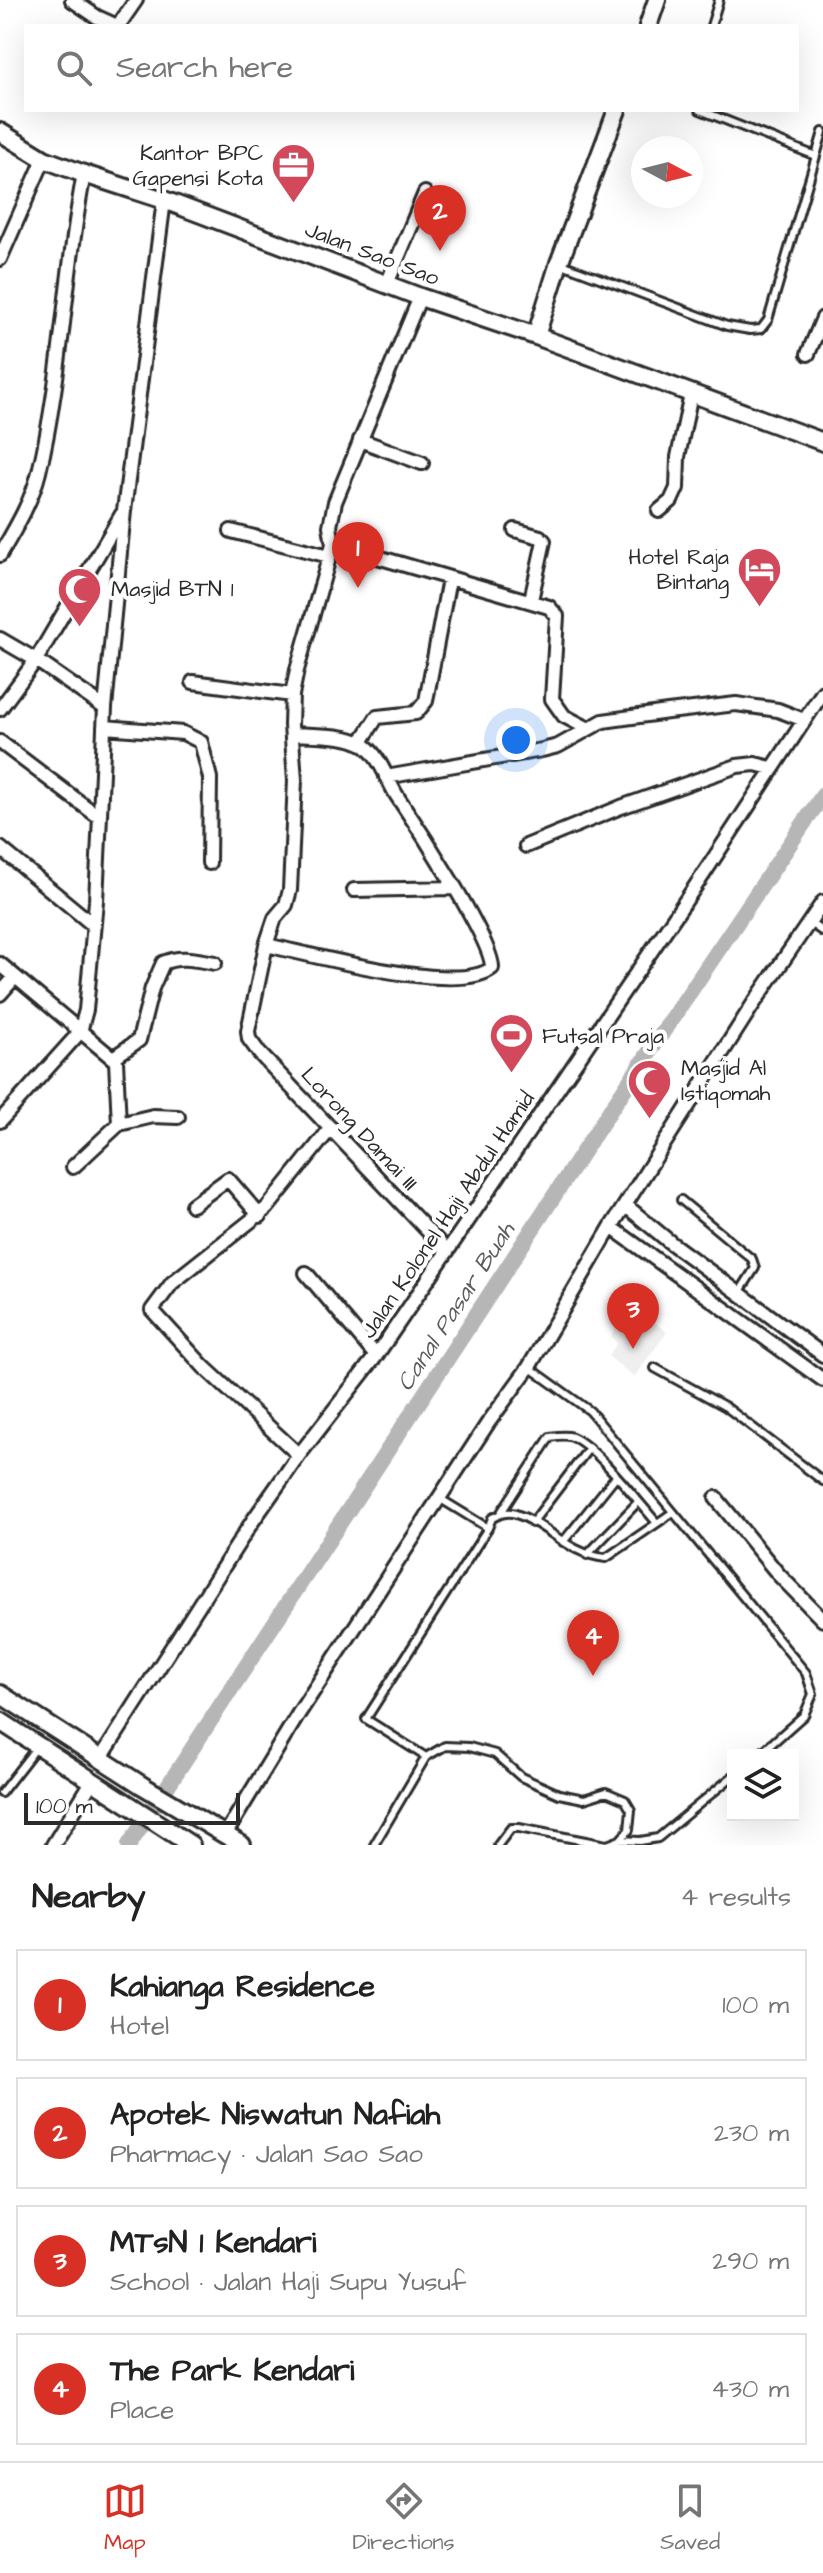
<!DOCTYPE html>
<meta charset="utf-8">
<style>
:root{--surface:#fff;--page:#f2f2f2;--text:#222;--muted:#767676;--line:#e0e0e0;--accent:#d93025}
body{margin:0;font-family:"Architects Daughter",sans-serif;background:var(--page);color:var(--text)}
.controls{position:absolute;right:24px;bottom:24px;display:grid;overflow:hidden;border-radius:0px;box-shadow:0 8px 32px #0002}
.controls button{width:72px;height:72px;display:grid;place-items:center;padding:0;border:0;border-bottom:2px solid var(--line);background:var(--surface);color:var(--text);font:40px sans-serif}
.compass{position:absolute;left:631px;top:136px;width:72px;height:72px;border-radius:50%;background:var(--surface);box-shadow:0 8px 32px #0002;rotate:97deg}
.scale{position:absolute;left:24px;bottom:20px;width:216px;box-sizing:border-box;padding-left:8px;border:4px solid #2b2b2b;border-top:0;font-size:22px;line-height:28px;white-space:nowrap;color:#2b2b2b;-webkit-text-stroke:6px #fff;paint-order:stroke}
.you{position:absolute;left:516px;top:740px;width:28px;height:28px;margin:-20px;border:6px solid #fff;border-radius:50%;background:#1a73e8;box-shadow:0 0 0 12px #1a73e833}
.badge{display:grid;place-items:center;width:52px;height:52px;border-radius:50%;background:var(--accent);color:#fff;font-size:26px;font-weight:700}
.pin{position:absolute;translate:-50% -66px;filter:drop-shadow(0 2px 4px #0008)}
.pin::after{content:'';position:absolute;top:42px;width:28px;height:24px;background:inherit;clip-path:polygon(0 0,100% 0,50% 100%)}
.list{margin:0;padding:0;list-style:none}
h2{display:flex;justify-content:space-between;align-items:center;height:104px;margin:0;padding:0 32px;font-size:34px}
h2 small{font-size:26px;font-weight:400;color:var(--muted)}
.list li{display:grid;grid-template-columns:52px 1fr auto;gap:24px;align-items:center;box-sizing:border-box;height:112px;margin:0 16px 16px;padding:0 16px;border:2px solid var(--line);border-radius:0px}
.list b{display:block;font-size:30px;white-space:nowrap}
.list p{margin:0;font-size:26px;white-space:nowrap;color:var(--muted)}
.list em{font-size:26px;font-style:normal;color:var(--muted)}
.icon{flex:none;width:44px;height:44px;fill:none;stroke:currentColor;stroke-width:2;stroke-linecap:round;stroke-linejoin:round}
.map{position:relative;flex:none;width:823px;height:1845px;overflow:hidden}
.search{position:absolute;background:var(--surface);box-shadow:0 8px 32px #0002;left:24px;right:24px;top:24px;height:88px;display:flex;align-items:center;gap:20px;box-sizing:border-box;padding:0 28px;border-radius:0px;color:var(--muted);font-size:30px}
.sheet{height:616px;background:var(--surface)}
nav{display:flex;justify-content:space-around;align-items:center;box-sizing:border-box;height:112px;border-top:2px solid var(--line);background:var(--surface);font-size:22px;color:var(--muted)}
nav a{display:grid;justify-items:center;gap:4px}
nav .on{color:var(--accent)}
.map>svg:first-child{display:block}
</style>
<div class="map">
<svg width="823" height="1845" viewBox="0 0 823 1845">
<rect width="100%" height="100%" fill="#fff"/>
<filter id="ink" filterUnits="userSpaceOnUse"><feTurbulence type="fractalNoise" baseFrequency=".0125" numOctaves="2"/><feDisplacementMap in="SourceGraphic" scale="16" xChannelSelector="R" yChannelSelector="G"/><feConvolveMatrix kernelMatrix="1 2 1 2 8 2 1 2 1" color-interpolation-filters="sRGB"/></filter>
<g filter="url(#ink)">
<path fill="#efefef" d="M641,1312l26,20 -33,45 -26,-21 9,-13 -6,-7 10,-15 9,5z"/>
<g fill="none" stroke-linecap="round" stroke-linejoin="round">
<path stroke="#b6b6b6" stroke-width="16" d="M129,1845l484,-739 210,-311"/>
<defs>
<path id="lane" d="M711,26l8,-26
M816,156l7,-24
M562,264l165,62 23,4 11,-1 7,-9 48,-164 -116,-46
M810,923l13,9
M681,1200l71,59 3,9 -16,25
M529,1367l61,44 216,262 7,21 -9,21 -45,40
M655,1368l71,39 97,74
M500,1514l50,-77c6,-1 13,-2 19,-1 23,5 71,68 88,87
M532,1523l57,-75
M488,1528l4,-10c8,-4 15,-7 24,-4 32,10 51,40 90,44l66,-45
M563,1542l53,-66
M587,1555l51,-53
M426,1757l-60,-38 122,-191 -49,-30
M1,1793l35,-45
M620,1840l20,1 18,-3 75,-62
M374,1845l52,-88 19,-11 24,1 26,7 26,23 38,17 25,5 22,-7 19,8 6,10 -2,20 -9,10 -13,5
M498,1845l13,-17h8l87,17"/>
<path id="street" d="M72,0l25,17 20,9
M118,26l18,-26
M0,259l44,-100
M387,284l38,-91
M420,297l-85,205 -5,24 3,18 -36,126 -5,25 -1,30 4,55 -5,110 -4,15 -11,13 -9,27 -18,86 1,8 11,15 187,197
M808,354l15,-36
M360,440l62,23
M659,511l12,-10 6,-13 1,-31 13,-63
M515,530l25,7 4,4 -13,59
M231,531l98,25
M333,544l216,63 8,9 -5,83 12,17 23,12
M0,555c15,-26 32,-54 39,-83 23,-96 26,-201 45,-298
M0,639l36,21 69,48
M193,682l99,13
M0,709l36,-49 86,-146
M104,727l79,6 18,9 9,36 -1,85
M0,742l99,75
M361,742l16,-25 39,-4 10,-12 23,-122
M386,777l156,-27 16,-4 45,-25 65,-9 68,-8 42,6 26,10
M526,846l95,-39 116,-41 18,-2 16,4
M0,848l92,76
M354,890l100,-2
M266,945c44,9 193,51 226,23 1,-27 -76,-144 -95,-172 -10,-16 -17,-40 -33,-51 -15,-11 -54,-10 -72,-11
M0,964l116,97 3,63 -46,43
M0,994l15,-17
M113,1058l26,-18 13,-52 11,-25c17,-8 34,-3 52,0
M0,1121l80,-89 6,-22 10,-109 9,-193 19,-197 40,-311
M119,1124l34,-8 25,1
M192,1205l36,-26 32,37
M625,1205l46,38 152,112
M611,1227l212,153
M306,1273l70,83
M299,1455l-95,-88 -52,-57 20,-27 95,-75 64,-80
M716,1498l63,77 44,45
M101,1758l151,-236 47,-67 77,-99 327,-481 120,-183
M225,1835l74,-122 189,-290 41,-56 82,-140 141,-221 71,-104
M53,1845l40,-65"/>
<path id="secondary" d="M648,26l9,-26
M0,132l44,27 40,15 80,26 256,97 116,39 287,106
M536,336l23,-73 58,-153
M0,1694l143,92 99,59
M0,1721l191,124"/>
</defs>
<use href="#lane" stroke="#2b2b2b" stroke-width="12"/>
<use href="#street" stroke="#2b2b2b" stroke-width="18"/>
<use href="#secondary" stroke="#2b2b2b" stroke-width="22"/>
<use href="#lane" stroke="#fff" stroke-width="6"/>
<use href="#street" stroke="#fff" stroke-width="12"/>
<use href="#secondary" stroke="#fff" stroke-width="16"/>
</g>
</g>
<defs>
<symbol id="office-pin" viewBox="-11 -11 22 30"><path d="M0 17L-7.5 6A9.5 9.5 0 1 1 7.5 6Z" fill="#d1495b" stroke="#fff"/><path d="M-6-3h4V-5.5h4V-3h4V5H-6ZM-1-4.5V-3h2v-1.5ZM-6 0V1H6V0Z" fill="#fff"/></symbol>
<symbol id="hotel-pin" viewBox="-11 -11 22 30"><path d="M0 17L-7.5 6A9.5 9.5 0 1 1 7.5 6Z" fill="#d1495b" stroke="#fff"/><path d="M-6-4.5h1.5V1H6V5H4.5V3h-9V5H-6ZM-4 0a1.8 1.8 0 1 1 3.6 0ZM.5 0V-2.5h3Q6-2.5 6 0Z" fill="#fff"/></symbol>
<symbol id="mosque-pin" viewBox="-11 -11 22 30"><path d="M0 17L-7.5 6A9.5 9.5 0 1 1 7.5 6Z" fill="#d1495b" stroke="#fff"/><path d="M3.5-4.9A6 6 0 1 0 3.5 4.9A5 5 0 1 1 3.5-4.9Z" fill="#fff"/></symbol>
<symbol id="stadium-pin" viewBox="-11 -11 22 30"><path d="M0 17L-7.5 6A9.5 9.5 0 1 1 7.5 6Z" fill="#d1495b" stroke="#fff"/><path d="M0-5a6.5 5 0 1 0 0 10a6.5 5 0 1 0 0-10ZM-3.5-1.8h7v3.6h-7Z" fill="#fff"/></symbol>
</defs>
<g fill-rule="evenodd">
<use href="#office-pin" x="268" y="140" width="51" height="69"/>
<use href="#hotel-pin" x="734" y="544" width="51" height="69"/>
<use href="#mosque-pin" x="54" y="564" width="51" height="69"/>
<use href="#stadium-pin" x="486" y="1010" width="51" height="69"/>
<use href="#mosque-pin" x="624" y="1056" width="51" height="69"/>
</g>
<g text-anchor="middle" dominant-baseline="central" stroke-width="8" stroke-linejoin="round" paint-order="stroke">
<g font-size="22" fill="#2b2b2b" stroke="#fff" text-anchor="start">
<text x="263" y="153" text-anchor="end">Kantor BPC<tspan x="263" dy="25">Gapensi Kota</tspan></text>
<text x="729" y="557" text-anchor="end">Hotel Raja<tspan x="729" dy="25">Bintang</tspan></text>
<text x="111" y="589">Masjid BTN 1</text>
<text x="542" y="1036">Futsal Praja</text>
<text x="681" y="1068">Masjid Al<tspan x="681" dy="25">Istiqomah</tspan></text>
</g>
<g font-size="22" fill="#2b2b2b" stroke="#fff">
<text transform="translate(372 254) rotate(21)">Jalan Sao Sao</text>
<text transform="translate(359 1129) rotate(47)">Lorong Damai III</text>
<text transform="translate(448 1215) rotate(-56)">Jalan Kolonel Haji Abdul Hamid</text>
</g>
<g font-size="24" font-style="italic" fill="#5c5c5c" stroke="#fff">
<text transform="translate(456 1307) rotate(-57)">Canal Pasar Buah</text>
</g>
</g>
</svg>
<div class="controls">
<button><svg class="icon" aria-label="layers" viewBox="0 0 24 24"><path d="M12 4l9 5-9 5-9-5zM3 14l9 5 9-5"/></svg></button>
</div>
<svg class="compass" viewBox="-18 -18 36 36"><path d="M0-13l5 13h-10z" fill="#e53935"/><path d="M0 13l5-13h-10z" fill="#767676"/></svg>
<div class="scale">100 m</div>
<div class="you"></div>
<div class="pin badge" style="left:358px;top:588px">1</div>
<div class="pin badge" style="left:440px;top:251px">2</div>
<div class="pin badge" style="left:633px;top:1349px">3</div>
<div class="pin badge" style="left:593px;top:1676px">4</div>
<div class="search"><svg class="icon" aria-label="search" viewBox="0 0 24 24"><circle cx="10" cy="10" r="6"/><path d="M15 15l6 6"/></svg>Search here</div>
</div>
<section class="sheet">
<h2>Nearby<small>4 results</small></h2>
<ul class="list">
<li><span class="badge">1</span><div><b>Kahianga Residence</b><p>Hotel</p></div><em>100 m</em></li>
<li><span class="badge">2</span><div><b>Apotek Niswatun Nafiah</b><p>Pharmacy · Jalan Sao Sao</p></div><em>230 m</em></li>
<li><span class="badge">3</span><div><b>MTsN 1 Kendari</b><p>School · Jalan Haji Supu Yusuf</p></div><em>290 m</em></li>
<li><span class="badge">4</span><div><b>The Park Kendari</b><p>Place</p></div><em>430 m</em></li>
</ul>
</section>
<nav>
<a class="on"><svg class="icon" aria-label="map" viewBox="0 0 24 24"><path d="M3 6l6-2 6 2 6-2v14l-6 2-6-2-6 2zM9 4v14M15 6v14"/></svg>Map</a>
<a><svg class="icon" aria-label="directions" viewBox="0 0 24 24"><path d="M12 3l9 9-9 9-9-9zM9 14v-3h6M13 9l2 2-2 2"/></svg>Directions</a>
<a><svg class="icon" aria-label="saved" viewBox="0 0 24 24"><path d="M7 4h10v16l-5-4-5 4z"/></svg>Saved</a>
</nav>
